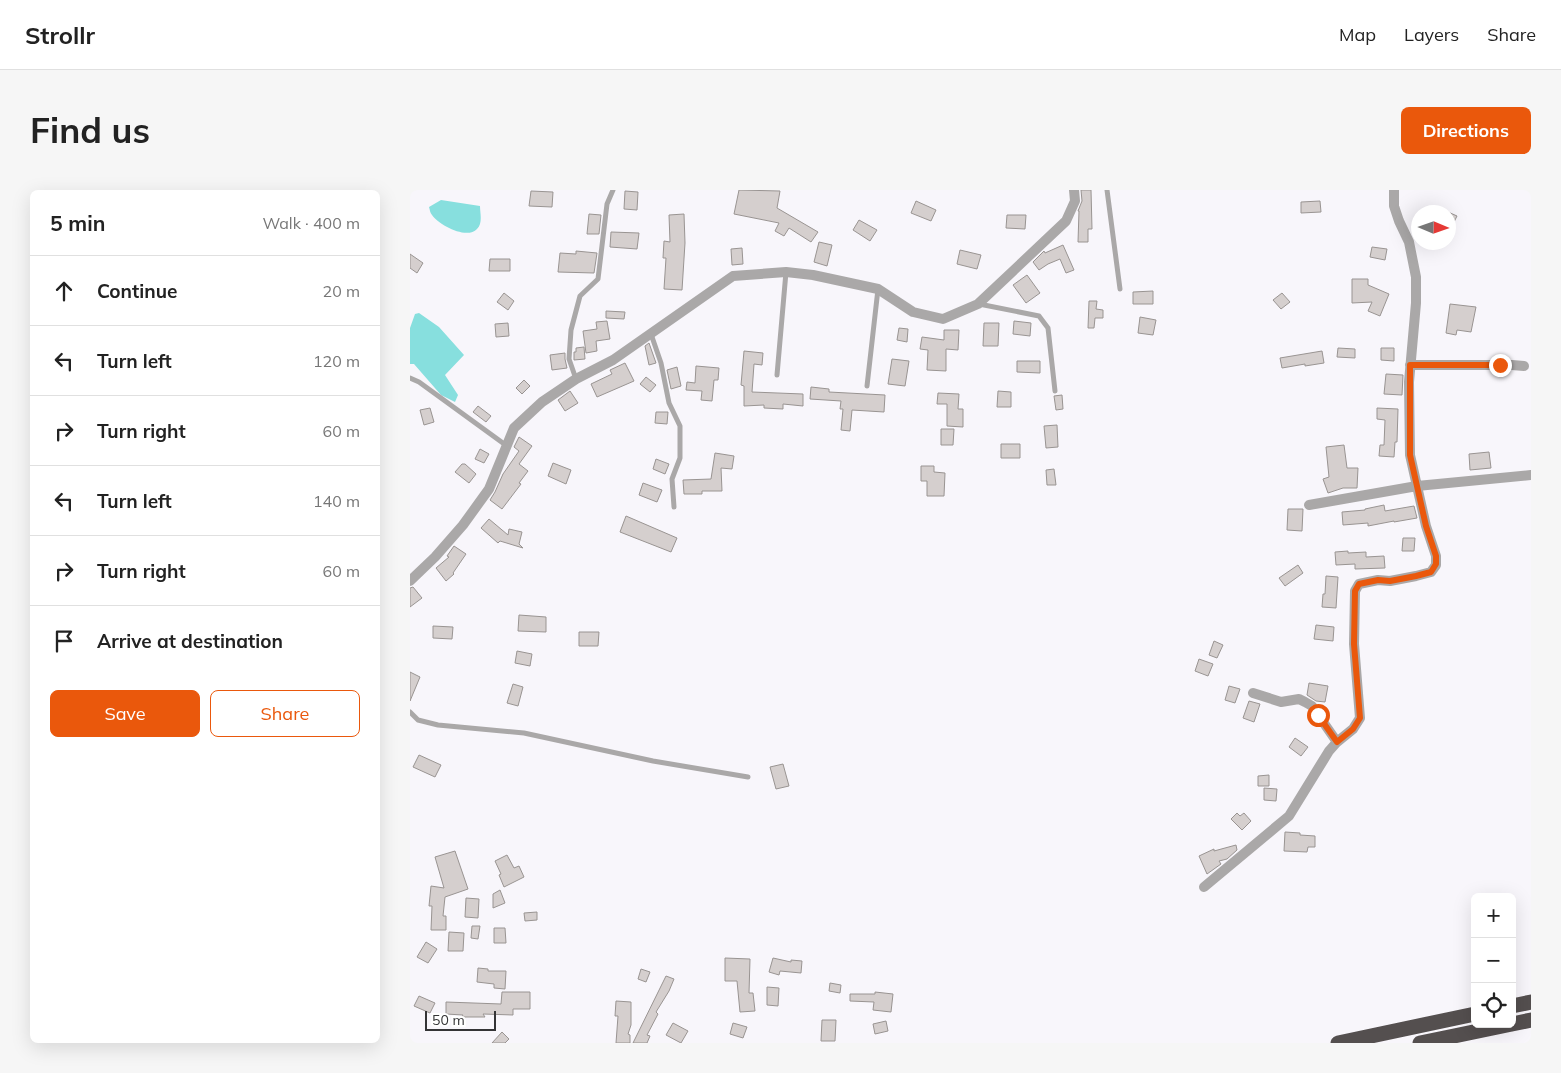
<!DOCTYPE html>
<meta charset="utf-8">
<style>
:root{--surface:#fff;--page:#f6f6f6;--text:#222;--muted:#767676;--line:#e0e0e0;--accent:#ea580c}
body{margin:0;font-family:Mulish,sans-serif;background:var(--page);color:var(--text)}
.controls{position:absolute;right:15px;bottom:15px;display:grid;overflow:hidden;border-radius:8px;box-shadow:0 5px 20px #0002}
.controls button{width:45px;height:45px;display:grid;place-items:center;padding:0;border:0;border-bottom:1px solid var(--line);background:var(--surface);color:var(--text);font:25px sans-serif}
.compass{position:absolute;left:1001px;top:15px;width:45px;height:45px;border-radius:50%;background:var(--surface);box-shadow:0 5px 20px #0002;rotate:92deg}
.scale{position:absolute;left:15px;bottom:12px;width:71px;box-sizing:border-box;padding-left:5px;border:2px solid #343436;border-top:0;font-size:14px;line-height:18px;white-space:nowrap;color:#343436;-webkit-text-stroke:4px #fff;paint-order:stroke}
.stop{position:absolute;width:15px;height:15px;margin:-11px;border:4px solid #ea580c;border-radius:50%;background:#fff}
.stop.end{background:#ea580c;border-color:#fff;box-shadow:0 1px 5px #0008}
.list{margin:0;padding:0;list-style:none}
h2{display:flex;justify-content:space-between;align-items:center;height:65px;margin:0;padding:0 20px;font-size:21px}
h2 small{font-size:16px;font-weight:400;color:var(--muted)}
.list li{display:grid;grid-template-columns:32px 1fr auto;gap:15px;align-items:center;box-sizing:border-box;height:70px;padding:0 20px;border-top:1px solid var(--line)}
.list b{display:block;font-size:19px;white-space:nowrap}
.list em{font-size:16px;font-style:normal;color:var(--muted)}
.actions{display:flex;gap:10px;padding:15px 20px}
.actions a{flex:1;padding:11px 0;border:1px solid var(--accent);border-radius:8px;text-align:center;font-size:18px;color:var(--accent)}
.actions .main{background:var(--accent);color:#fff}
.icon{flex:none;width:28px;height:28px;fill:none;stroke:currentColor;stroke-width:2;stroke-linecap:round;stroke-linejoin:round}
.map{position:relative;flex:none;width:1121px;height:853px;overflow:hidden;border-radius:8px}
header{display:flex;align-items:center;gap:30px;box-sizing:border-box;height:70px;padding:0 25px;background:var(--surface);border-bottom:1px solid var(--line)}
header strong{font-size:24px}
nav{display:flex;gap:28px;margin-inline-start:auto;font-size:18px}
.intro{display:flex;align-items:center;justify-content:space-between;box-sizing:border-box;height:120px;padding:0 30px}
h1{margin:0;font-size:35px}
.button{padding:12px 22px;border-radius:8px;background:var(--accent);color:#fff;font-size:18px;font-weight:700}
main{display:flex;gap:30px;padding:0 30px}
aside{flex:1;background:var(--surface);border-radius:8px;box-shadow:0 5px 20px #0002}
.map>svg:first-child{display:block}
</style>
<header>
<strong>Strollr</strong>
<nav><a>Map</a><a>Layers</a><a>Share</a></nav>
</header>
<div class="intro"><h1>Find us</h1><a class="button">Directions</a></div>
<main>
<aside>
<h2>5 min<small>Walk · 400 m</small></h2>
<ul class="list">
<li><svg class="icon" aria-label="ahead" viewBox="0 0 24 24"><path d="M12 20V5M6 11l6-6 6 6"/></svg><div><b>Continue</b></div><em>20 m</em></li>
<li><svg class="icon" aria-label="left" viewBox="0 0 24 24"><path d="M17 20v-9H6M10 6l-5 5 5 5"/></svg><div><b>Turn left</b></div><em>120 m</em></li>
<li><svg class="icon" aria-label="right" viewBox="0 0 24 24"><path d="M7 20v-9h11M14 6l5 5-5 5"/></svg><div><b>Turn right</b></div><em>60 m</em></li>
<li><svg class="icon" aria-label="left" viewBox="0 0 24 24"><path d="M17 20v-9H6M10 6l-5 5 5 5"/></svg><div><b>Turn left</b></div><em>140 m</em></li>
<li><svg class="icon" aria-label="right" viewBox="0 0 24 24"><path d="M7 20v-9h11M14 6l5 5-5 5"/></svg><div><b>Turn right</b></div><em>60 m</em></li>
<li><svg class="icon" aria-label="arrive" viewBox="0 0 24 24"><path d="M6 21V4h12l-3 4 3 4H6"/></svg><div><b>Arrive at destination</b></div></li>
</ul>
<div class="actions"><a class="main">Save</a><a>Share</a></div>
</aside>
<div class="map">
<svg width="1121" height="853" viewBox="0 0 1121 853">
<rect width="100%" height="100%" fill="#f8f6fb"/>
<path fill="#87dfde" d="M31,10l39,6c0,7 3,17 -3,23 -10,11 -38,-4 -45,-14 -2,-2 -2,-5 -3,-8z
M9,123l20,14 25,28 -19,20 13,20 -3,7 -14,-7 -27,-31h-4v-36l5,-14z"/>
<path fill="#d5cfce" stroke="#999492" d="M329,0l41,1 -3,17 41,24 -7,10 -22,-14 -5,8 -9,-5 4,-8 -45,-9z
M671,0h10l1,39h-4v13h-10l1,-31h-1l4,-10z
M121,1l22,1 -1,15 -23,-1z
M215,1l13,1 -1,18 -13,-1z
M506,11l20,9 -5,11 -20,-8z
M910,11l1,11 -20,1v-11z
M1038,22l9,4 -9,18z
M179,24l12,1 -2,19h-12z
M274,24l1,29 -3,47 -18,-1 2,-31h-3l1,-17 6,1 -1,-27z
M597,25h19l-1,14 -19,-1z
M449,30l18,10 -7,11 -17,-11z
M201,42l28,1 -2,16 -27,-2z
M409,52l13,3 -5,21 -13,-4z
M653,55l11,25 -8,3 -6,-14 -12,5 -9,6 -6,-8 11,-11 1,2z
M962,57l15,2 -2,11 -15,-3z
M332,58l1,16 -11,1 -1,-16z
M550,60l21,5 -4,14 -20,-5z
M166,61l21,2 -3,20 -36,-1 2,-19 16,1z
M0,64l13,9 -6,10 -7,-5z
M80,69h20v12h-21z
M617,85l13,18 -14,10 -13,-18z
M942,89h16v6l21,9 -9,22 -12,-5 4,-9 -20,1z
M743,101v13h-20v-12z
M94,103l10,8 -6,9 -11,-8z
M872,103l8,9 -9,7 -8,-9z
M679,111h8l-1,8 7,1v8h-8l-1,10h-6z
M1040,114l26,3 -5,25 -14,-2 -1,5 -10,-2z
M196,121l19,1 -1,7 -18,-1z
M730,127l16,3 -3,15 -15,-2z
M197,131l3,18 -14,2 1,10 -11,2 -3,-22 14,-2 -1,-7z
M604,131l17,2 -1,13 -17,-2z
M98,133l1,13 -13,1 -1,-13z
M574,133h15l-1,23h-15z
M489,138l9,1 -1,13 -10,-2z
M534,140h15l-1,20 -12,-1v22l-19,-1 1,-20 -8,-1 2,-12 22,3z
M239,153l7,20 -7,2 -4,-19z
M174,157l1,12 -11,1v-8h2v-4z
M928,158l17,1v9l-18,-1z
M971,158h13v13l-13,-1z
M334,161l19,2 -1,12 -8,-1 -2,28 51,2v12l-20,-2v5l-19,-1v-3l-20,1v-20l-3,-1z
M912,161l2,12 -19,3v-2l-23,4 -2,-10z
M155,163v6l2,9 -15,2 -2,-15z
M482,169l17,2 -4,25 -17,-2z
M607,171h23v12l-23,-1z
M215,173l9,18 -37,16 -6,-13 21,-10 -2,-4z
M286,176l23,2 -1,12h-4l-2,21 -11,-1 1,-9 -16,-1 1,-8 8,1z
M267,177l4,19 -10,3 -4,-19z
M976,184l17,1 -1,20 -18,-1z
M236,187l10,8 -6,7 -10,-8z
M114,190l6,6 -8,8 -6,-6z
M401,197l18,2v3l56,3 -1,17 -32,-2 -2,21 -9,-1 2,-21h-3l1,-8 -31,-2z
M160,201l8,12 -13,8 -7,-11z
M588,201l13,1v15h-14z
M528,203l21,1 -1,15h5v18l-16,-1v-22h-10z
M652,205l1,14 -7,1 -2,-14z
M68,216l13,10 -5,6 -13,-10z
M20,218l4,14 -10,3 -4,-15z
M967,218l21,1 -1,33h-2l-1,15 -15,-1 1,-11h4l1,-25 -8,-1z
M246,222h12l-1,12 -12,-1z
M647,235l1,22 -12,1 -2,-22z
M531,239h13l-1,16h-12z
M109,247l13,9 -13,18 9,7 -9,12 2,1 -19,25 -12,-9 5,-8 8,-18 16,-23 -5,-4z
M591,254h19v14h-19z
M934,255l3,23h11l-1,20h-14l-15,5 -5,-14 6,-2 -3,-30z
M70,259l9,5 -5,9 -9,-4z
M1079,262l2,16 -21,2 -1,-16z
M305,263l19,3 -2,13 -11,-1 1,23h-20v3h-18l-1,-14 28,-1z
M246,269l13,5 -4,10 -12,-5z
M143,273l18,7 -5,14 -18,-8z
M52,274h3l11,10 -7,9 -14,-11z
M511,276h13v6l11,1 -1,23h-17v-15h-6z
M644,279l2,16h-9l-1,-15z
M233,293l19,7 -5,12 -18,-7z
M974,315l1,6 29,-5 3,12 -23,4v-1l-26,5v-3l-25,2 -1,-13 23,-2v-1z
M878,319h15l-1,22 -15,-1z
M216,326l51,22 -6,14 -51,-20z
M79,329l19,16 1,-6 13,3 -3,12 4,4 -23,-7 -2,2 -17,-15z
M993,348h12l-1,13h-12z
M44,356l12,8 -13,19 1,1 -8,7 -10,-13 13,-11 -2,-1z
M938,361v2l18,-1v5l18,-1 1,12 -30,1v-5l-19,1 -1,-13z
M888,375l5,8 -18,13 -6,-8z
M916,386l12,1 -2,31 -14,-1 1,-13h2z
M3,397l9,11 -12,9v-19z
M109,425l27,2v15l-28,-1z
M906,435l18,2 -1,14 -19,-2z
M23,436l20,1 -1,12 -19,-1z
M169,442h20l-1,14h-19z
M804,451l9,4 -6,13 -8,-3z
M107,461l15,3 -2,12 -15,-3z
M789,469l14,5 -5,12 -13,-5z
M0,482l10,5 -10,24z
M899,493l19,3 -3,16 -9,-1 -9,-6z
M103,494l10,3 -5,19 -11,-3z
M819,496l11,3 -5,14 -10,-3z
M839,511l11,3 -6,18 -11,-4z
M885,548l13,9 -7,9 -12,-9z
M9,565l22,10 -6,12 -22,-10z
M373,574l6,22 -13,3 -6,-22z
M859,585v11h-11v-10z
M854,598l13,1 -1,12 -12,-1z
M827,623l3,3 4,-3 7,8 -9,9 -11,-11z
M875,642l15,1v2l15,1v11h-7l-1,5 -23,-1z
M826,655l1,5 -10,9 -8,2 2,3 -14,10 -8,-18 15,-7v2z
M45,661l13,38 -23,8 -2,19h3v14h-15l1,-24h-3l2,-20 13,2 -9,-31z
M97,665l7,13 5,-2 5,11 -20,10 -5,-12 2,-1 -6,-13z
M90,700l5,13 -12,5v-14z
M56,708l13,1 -1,19 -13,-1z
M127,722v8l-12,1 -1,-8z
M62,736h8l-2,13 -7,-1z
M84,738h11l1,15h-12z
M39,742l15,1 -1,18h-15z
M16,752l11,7 -9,14 -11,-6z
M315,768l25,1 -1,34h4l2,18 -15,1 -3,-31h-12z
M363,768l18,4v-2l11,1 -1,12 -21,-2 -1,4 -10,-3z
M68,778l10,1v2h18l-1,18 -11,-1v-4l-17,-2z
M231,779l9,3 -4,10 -8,-3z
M256,786l8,3 -5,12 -13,21 2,2 -11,21 3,1 -3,7h-14z
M420,793l11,2 -1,8 -11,-2z
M357,797l12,1 -1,18 -11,-1z
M92,802h28v17h-17v6l-30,-1 2,3h-23l1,-2 -17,-1v-12l55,2z
M465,802l18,2 -2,18 -18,-2 1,-8 -24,-1v-7h25z
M9,806l16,7 -5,10 -16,-7z
M206,811l15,1v23l-3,9 2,1v8h-14l2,-27h-3z
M412,830h14l-1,21h-14z
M476,831l2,10 -13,3 -2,-10z
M263,833l15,8 -7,12 -15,-8z
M323,833l14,4 -4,11 -13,-4z
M92,842l7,7 -4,4h-13z"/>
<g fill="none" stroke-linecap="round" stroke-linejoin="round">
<path stroke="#aaa8a8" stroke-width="5" d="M697,0l13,99
M569,114l60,12 9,12 7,63
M241,144l10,29 8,40 11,23v32l-8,21 2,28
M367,185l9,-103
M0,188l9,4 88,64
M166,189l-7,-20 2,-29 9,-34 18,-17 9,-75 6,-14
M457,196l11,-97
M0,522l8,8 20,5 86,8 129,28 95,16"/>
<path stroke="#aaa8a8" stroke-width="10" d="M1000,175h102l12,1
M899,315l108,-19 114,-11
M0,391l25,-24 28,-32 26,-36 25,-61 28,-26 34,-23 37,-19 120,-84 53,-4 27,3 65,14 35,23 30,7 35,-15 88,-83 9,-20 -1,-11
M843,503l28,9 18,-3 6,3 7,4 25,36
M794,697l85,-71 40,-65 8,-9 16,-13 7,-11 -6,-74 1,-53 4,-7 19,-4 12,1 26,-5 15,-4 5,-7v-9l-10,-30 -16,-71 -1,-73 7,-79v-26l-7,-35 -10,-21 -5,-15v-16"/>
<path stroke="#544f4f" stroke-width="15" d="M1102,816l19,-4
M1102,834l19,-4
M928,853l137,-29
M1010,853l92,-19"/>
</g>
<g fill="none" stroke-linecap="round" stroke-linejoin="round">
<path stroke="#ea580c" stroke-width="6" d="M908,525l19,27 16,-13 7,-11 -6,-74 1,-53 4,-7 19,-4 12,1 26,-5 15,-4 5,-8v-8l-10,-30 -16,-71v-90h90"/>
</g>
</svg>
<div class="controls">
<button>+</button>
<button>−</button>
<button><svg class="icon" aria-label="locate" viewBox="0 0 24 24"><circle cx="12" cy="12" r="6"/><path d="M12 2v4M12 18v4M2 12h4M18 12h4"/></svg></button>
</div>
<svg class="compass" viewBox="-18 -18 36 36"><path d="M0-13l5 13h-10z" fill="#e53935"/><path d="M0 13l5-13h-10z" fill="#767676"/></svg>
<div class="scale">50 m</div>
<div class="stop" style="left:908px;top:525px"></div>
<div class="stop end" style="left:1090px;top:175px"></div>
</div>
</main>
